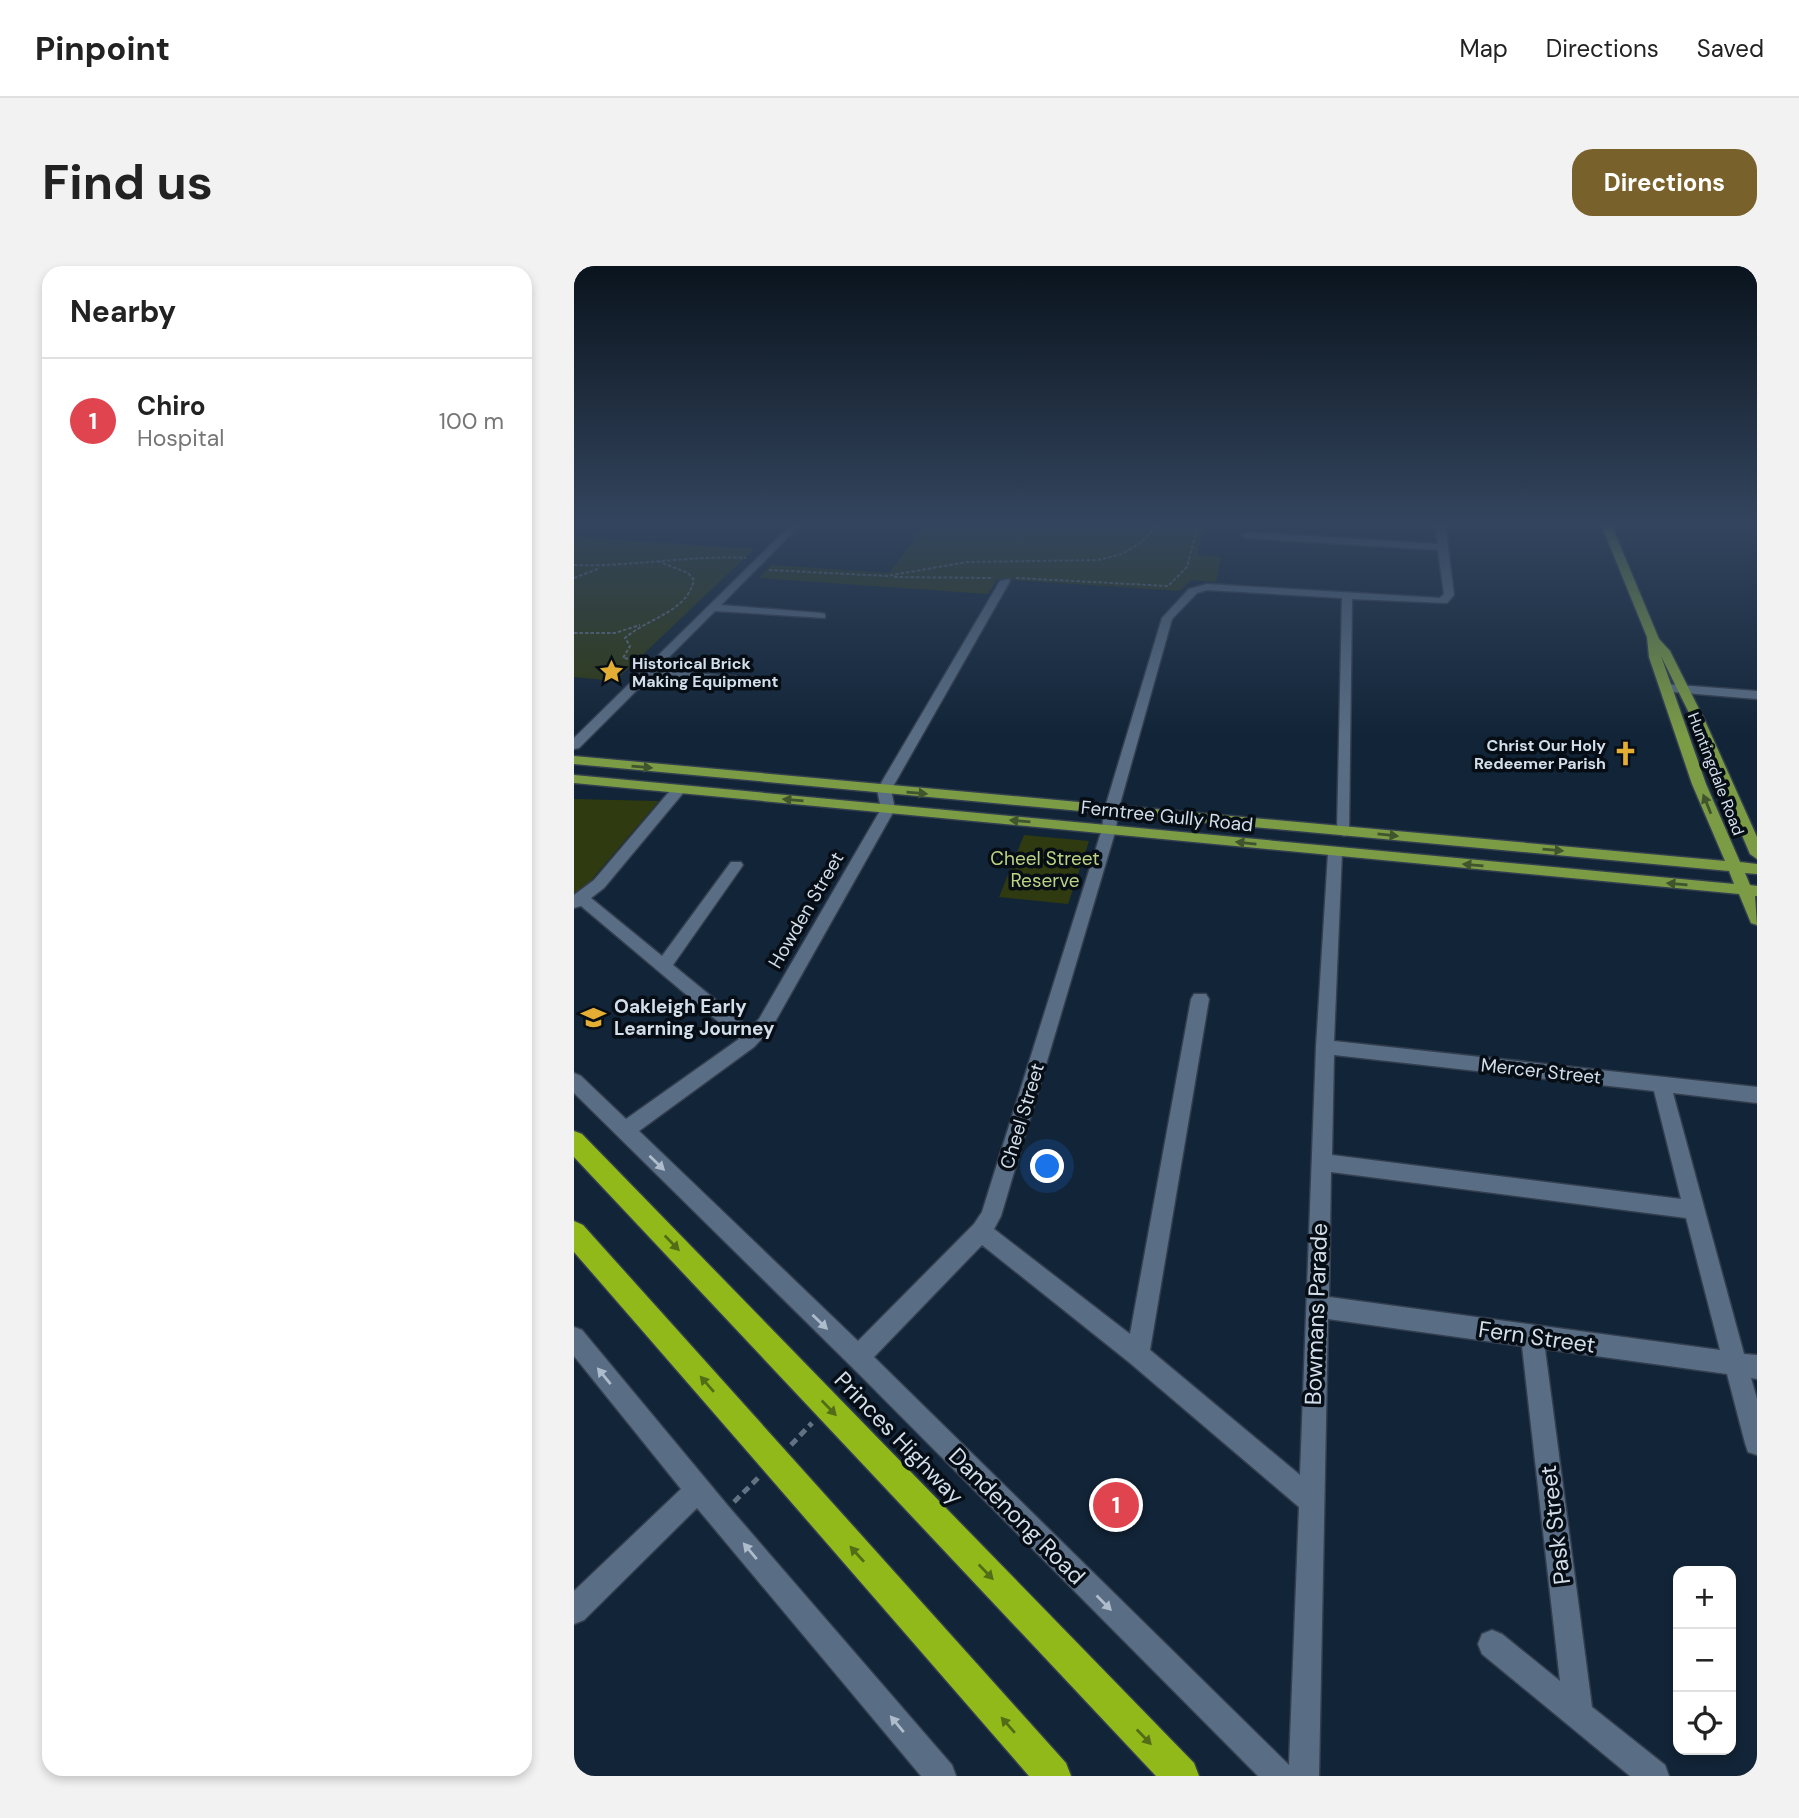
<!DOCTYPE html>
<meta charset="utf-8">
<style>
:root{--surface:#fff;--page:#f2f2f2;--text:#222;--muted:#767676;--line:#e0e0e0;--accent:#79612b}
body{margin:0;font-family:"DM Sans",sans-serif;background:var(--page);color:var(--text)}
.controls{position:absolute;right:21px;bottom:21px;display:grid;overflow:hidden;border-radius:14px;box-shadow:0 4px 10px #0003}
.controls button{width:63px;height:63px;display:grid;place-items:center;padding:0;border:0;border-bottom:2px solid var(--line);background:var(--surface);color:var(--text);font:35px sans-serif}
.you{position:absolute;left:474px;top:901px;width:24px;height:24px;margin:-18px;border:5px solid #fff;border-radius:50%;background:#1a73e8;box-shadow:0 0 0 10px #1a73e833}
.badge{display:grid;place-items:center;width:46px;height:46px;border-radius:50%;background:var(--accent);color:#fff;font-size:23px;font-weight:700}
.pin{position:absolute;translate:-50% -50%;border:4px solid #fff;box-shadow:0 2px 7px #0006}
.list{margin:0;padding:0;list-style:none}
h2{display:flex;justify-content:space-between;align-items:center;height:91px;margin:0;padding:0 28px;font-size:30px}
h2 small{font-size:23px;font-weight:400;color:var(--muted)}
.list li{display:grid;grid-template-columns:46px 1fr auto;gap:21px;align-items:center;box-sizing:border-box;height:126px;padding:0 28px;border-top:2px solid var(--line)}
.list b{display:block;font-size:26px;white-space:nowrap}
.list p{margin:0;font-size:23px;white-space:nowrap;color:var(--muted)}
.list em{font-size:23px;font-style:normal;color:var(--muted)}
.icon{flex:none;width:38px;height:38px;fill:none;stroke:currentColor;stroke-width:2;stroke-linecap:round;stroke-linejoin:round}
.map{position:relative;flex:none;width:1183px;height:1510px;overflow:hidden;border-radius:21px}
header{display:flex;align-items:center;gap:42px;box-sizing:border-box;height:98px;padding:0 35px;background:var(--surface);border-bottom:2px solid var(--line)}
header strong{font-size:33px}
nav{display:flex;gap:38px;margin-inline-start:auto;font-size:24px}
.intro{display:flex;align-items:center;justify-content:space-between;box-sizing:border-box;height:168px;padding:0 42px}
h1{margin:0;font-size:49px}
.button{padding:18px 32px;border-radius:21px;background:var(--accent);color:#fff;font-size:24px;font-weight:700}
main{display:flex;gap:42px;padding:0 42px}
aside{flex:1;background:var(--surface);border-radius:21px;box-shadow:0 4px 10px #0003}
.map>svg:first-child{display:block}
</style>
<header>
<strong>Pinpoint</strong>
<nav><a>Map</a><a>Directions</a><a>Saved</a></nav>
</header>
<div class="intro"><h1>Find us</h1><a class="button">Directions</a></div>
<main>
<aside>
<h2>Nearby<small></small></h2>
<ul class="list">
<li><span class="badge" style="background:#e0444e">1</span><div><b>Chiro</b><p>Hospital</p></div><em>100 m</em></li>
</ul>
</aside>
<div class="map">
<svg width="1183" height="1510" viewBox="0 0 1183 1510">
<rect width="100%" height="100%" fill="#122437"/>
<path fill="#2f3a10" d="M352,258h279l-8,31 24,2 -5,25 -25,-2 -11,11 -183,-12 -9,15 -229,-16 12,-13 118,8z
M0,271l180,12 -139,132 -41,-4z
M0,533l85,2 -77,90 -8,5z
M450,569l65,6 -21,63 -69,-7z"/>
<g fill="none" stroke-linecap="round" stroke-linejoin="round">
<defs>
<path id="minor" d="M218,258h9l-80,81 100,8 4,1v4l-110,-7 -59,59 99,8 6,4 -2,3 -109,-8 -71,71 -5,1v-11z
M861,258h10l9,71 -7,8 -95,-4 -3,235 -5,2 -7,-5 5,-233 -135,-8 -10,3 -25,26 -54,192 -2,18 -115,387 -7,13 136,105 61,-335 3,-5h12l3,5 -59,351 150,125 16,-428 12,-194 7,-5 7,5 -8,188 423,46v16l-84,-10 71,261 13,1v24l-6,-1 6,21v56l-9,-3 -3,-9 -18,-69 -182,-25 47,358 73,58 4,11h-39l-148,-122 -4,-10 4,-10 10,-4 10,4 58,47 -38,-335 -194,-27 -9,457h-61l-398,-401 -286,-282v-20l7,3 45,43 113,-80 -158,-133 -7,2v-13l20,-15 80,-94h10v6l-80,96 -13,10 71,58 69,-94h10l2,3 -2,3 -68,97 77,63 9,-9 122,-210 -4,-19 123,-209 9,-2 1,2 -119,209 4,19 -124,220 -17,18 -115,84 219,210 116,-117 8,-12 120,-383 2,-18 58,-193 27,-29 18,-5 233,14 4,-4 -6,-44 -192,-12 -5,-3 5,-3 192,12zM760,789l320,36 27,108 -349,-44zM757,906l355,46 34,132 -391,-53zM408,979l148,118 169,144 -10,258 -415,-408z
M1091,418l92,7v8l-96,-8v-6z
M0,1061l8,3 147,177 223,258 4,11h-35l-224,-268 -113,112 -10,4v-33l107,-102 -107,-133z"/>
<path id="major" d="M1027,258h10l48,115 11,12 36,72 51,114v22l-7,-5 -56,-131 -33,-67 45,128 34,78 17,2v10l-12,-1 5,12 7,1v10h-2l2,29 -6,-2 -12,-29 -1165,-111v-8l1160,109 -5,-13 -1155,-107v-8l1151,105 -33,-77 -43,-127 -2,-20z"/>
<path id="highway" d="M0,865l8,3 612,629 5,13h-43l-582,-619z
M0,955l9,4 483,538 5,13h-42l-455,-524z"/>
</defs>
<use href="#minor" stroke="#333e4f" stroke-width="3"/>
<use href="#major" stroke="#333e4f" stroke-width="3"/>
<use href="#highway" stroke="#333e4f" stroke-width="3"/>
<path stroke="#637282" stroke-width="2" stroke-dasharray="3.5 2" stroke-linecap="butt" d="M0,299c58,2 114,-10 172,-7
M195,304l118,6 80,-14 131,-2 24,-6 20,-12 16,-18
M320,311l97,1
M0,312l26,-10
M442,312l152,8 19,-19 11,-43
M0,367h41l25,-8
M65,394l-16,-2 7,-12 -5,-8c23,-20 62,-26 69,-58l-6,-7 -28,-11"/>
<path stroke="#637282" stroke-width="5" stroke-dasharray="8 5" stroke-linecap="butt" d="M217,1179l21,-22
M160,1236l24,-24"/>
<use href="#minor" fill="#596e85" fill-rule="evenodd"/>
<use href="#major" fill="#7b9b45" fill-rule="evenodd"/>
<use href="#highway" fill="#92b91a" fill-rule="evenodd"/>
</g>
<defs><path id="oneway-solid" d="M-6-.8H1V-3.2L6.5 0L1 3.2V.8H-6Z" transform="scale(1.75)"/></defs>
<g fill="#40542d">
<use href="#oneway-solid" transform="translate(68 501) rotate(5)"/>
<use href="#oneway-solid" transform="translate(343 527) rotate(5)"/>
<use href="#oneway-solid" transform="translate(219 534) rotate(-175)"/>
<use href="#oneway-solid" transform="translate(1133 538) rotate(-112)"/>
<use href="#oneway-solid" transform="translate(446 555) rotate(-175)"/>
<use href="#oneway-solid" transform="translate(814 569) rotate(6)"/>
<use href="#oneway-solid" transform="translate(672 577) rotate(-174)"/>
<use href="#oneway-solid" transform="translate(979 584) rotate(5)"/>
<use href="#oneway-solid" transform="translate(899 599) rotate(-175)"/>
<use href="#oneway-solid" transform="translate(1103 618) rotate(-175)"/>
</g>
<g fill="#aebccc">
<use href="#oneway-solid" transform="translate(83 897) rotate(44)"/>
<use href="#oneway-solid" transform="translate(246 1056) rotate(44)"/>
<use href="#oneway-solid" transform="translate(30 1110) rotate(-129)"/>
<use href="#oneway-solid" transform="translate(176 1285) rotate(-130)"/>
<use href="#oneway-solid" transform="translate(530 1337) rotate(45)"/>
<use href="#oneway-solid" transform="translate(323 1458) rotate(-130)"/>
</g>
<g fill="#536c18">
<use href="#oneway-solid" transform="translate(98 977) rotate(46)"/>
<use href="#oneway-solid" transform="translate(133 1118) rotate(-131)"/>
<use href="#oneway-solid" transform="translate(255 1142) rotate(46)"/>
<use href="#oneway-solid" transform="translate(283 1288) rotate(-132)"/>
<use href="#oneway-solid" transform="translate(412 1306) rotate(46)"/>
<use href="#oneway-solid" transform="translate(434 1459) rotate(-131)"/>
<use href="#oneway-solid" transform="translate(570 1471) rotate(46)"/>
</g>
<linearGradient id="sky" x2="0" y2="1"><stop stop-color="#0a141e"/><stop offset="0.55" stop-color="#33455e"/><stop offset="1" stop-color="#33455e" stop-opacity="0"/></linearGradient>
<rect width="1183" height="470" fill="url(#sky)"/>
<defs>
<symbol id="sight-bare" viewBox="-9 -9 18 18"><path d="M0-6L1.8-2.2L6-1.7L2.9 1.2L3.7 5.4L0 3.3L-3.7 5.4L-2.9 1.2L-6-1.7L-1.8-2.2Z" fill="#e4ae35" stroke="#060d15" stroke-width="2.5" paint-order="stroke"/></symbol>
<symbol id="church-bare" viewBox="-9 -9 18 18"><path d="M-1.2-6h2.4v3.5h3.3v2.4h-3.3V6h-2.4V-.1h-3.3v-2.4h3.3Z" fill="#e4ae35" stroke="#060d15" stroke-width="2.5" paint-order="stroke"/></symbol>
<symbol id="school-bare" viewBox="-9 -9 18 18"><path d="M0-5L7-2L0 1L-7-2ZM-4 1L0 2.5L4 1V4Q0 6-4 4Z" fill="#e4ae35" stroke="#060d15" stroke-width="2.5" paint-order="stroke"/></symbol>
</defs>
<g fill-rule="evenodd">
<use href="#sight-bare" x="20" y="388" width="35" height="35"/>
<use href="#church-bare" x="1034" y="470" width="35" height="35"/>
<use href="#school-bare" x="2" y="734" width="35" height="35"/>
</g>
<g text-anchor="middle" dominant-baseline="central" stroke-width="7" stroke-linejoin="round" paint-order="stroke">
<g font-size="16" font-weight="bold" fill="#d3deeb" stroke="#060d15" text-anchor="start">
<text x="58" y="397">Historical Brick<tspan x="58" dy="18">Making Equipment</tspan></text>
<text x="1032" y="479" text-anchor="end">Christ Our Holy<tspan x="1032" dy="18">Redeemer Parish</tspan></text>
</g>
<g font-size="16" fill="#d3deeb" stroke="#060d15">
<text transform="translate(1142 508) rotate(69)">Huntingdale Road</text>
</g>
<g font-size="19" fill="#d3deeb" stroke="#060d15">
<text transform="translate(593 550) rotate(6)">Ferntree Gully Road</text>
<text transform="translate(232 644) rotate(-60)">Howden Street</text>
<text transform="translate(967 805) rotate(6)">Mercer Street</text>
<text transform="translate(448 850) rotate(-73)">Cheel Street</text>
</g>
<g font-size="19" fill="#bcd482" stroke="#060d15">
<text x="471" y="592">Cheel Street<tspan x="471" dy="22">Reserve</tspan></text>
</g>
<g font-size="19" font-weight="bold" fill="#d3deeb" stroke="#060d15" text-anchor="start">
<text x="40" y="740">Oakleigh Early<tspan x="40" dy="22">Learning Journey</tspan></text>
</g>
<g font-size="23" fill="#d3deeb" stroke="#060d15">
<text transform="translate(742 1048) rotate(-88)">Bowmans Parade</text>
<text transform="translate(963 1071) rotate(8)">Fern Street</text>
<text transform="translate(325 1172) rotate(46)">Princes Highway</text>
<text transform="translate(443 1250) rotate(45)">Dandenong Road</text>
<text transform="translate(981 1259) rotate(-97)">Pask Street</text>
</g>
</g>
</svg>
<div class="controls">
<button>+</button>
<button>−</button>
<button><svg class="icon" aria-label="locate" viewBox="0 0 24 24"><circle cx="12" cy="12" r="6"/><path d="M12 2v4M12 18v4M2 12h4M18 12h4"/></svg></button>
</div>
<div class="you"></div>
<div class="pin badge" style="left:542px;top:1239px;background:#e0444e">1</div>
</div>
</main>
